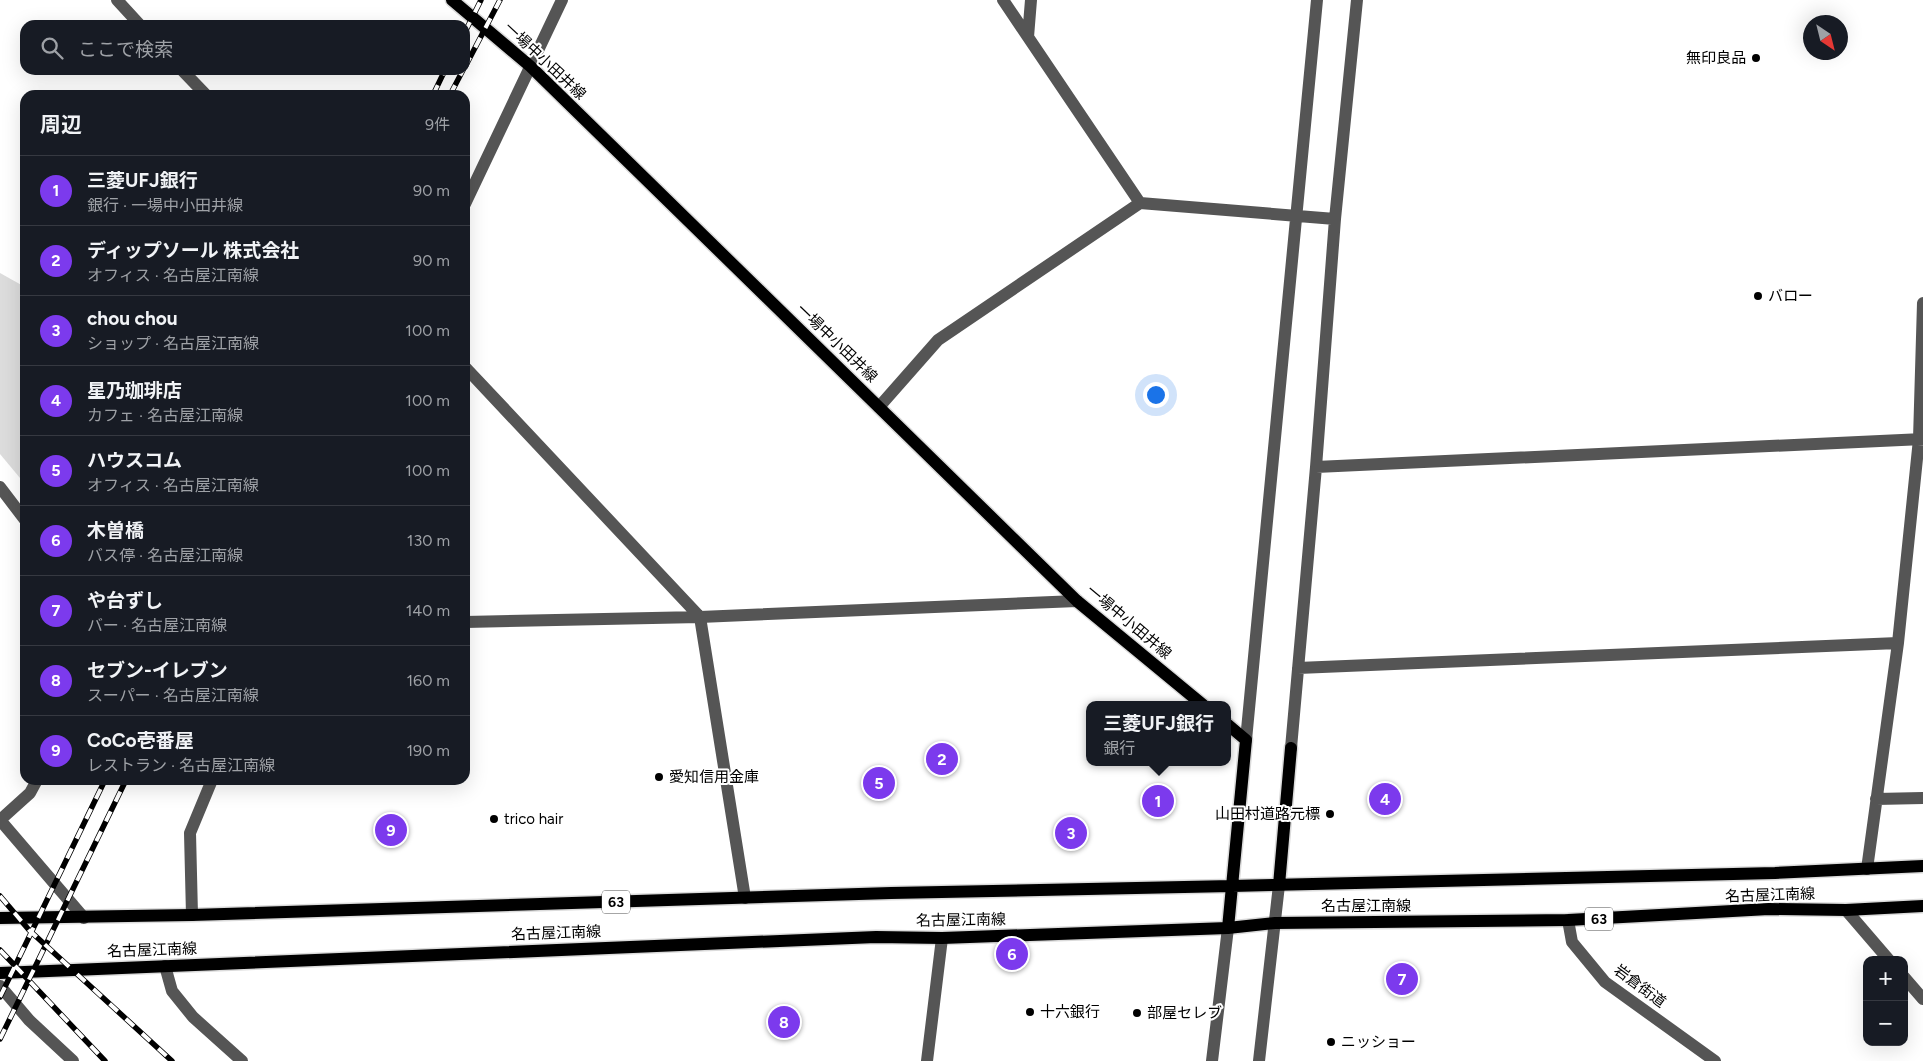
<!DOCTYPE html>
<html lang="ja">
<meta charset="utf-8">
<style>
:root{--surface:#171b24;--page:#20242c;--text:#f1f3f6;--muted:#9ea1a6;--line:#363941;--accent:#7c3aed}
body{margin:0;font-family:Figtree,"Noto Sans JP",sans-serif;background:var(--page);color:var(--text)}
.controls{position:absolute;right:15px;bottom:15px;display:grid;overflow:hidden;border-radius:10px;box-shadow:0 5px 20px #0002}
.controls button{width:45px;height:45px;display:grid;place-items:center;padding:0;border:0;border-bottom:1px solid var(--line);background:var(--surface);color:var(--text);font:25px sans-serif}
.compass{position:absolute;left:1803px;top:15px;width:45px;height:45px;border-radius:50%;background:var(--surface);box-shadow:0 5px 20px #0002;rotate:145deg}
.you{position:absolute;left:1155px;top:394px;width:18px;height:18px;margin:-12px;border:4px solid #fff;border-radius:50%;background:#1a73e8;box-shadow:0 0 0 8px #1a73e833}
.badge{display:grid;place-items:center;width:32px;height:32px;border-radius:50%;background:var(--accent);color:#fff;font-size:16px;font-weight:700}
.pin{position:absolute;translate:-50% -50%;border:2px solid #fff;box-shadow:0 1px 5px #0006}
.popup{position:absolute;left:1086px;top:701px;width:145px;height:65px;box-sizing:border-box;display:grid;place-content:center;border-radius:10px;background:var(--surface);filter:drop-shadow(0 1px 4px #0005);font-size:16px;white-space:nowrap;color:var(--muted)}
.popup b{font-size:19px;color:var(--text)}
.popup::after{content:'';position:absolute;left:50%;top:100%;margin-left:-10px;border:10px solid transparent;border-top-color:var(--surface)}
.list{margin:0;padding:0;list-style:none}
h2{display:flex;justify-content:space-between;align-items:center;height:65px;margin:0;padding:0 20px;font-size:21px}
h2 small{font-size:16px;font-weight:400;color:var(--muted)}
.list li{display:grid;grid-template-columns:32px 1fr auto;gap:15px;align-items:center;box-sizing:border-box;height:70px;padding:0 20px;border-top:1px solid var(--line)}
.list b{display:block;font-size:19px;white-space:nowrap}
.list p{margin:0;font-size:16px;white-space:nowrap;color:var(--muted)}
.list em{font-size:16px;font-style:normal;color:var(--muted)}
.icon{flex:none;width:28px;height:28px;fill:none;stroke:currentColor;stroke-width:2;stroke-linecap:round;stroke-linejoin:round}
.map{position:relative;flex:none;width:1923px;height:1061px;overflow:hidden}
.search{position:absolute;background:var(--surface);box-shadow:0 5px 20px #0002;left:20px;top:20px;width:450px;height:55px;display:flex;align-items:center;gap:12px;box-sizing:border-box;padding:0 18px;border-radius:15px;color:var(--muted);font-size:19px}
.panel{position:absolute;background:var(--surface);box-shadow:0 5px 20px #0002;left:20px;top:90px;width:450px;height:695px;border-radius:15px}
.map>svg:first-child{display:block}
</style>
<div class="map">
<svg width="1923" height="1061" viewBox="0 0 1923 1061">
<rect width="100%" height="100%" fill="#fff"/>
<path fill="#dcdcdc" d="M0,273l25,14v197l-25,-30z"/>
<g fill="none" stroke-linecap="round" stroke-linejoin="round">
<defs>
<path id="major" d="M452,0l78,66 547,535 126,104
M1227,724l19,16 -18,188
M1279,885l12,-137
M0,918l192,-3 699,-22 341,-7 543,-13 148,-7
M0,973l876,-36 66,1 286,-10 47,-5 293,-3 201,-11 77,1 77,-4"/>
</defs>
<use href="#major" stroke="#dbdbdb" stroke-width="15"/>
<path stroke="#555" stroke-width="12" d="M117,0l23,25
M1003,0l137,203
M1028,37l3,-37
M182,70l24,25
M465,204l97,-204
M465,367l235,250 45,281
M879,407l59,-67 202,-137 195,16
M1316,467l607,-28
M0,487l25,33
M465,622l235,-5 377,-16
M1298,668l600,-25
M1246,740l71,-740
M1291,748l25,-281 19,-248 22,-219
M1876,799l47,-1
M0,820l84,98
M0,820l30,-27 7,-13
M1867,869l31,-226 21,-204 4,-136
M1846,910l43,50
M192,915l-2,-82 22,-53
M1568,920l4,22 33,40 110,79
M165,966l7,25 21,26 49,44
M1904,977l19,22
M0,986l29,34 44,41
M927,1061l15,-123
M1212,1061l16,-133
M1259,1061l20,-176"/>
<use href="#major" stroke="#000" stroke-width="12"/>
<defs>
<path id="rail" d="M465,32l16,-32
M465,67l35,-67
M433,95l12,-25
M450,95l13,-25
M0,896l29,34 143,131
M0,950l105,111
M0,997l105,-217
M0,1039l126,-259"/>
</defs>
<use href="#rail" stroke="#000" stroke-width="5.5"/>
<use href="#rail" stroke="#fff" stroke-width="4" stroke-dasharray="11" stroke-linecap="butt"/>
</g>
<g fill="#000" stroke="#fff" stroke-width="2">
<circle cx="1756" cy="58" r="5"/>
<circle cx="1758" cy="296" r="5"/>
<circle cx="659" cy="777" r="5"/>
<circle cx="1330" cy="814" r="5"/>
<circle cx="494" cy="819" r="5"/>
<circle cx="1030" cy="1012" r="5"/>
<circle cx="1137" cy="1013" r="5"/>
<circle cx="1331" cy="1042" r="5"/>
</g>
<g text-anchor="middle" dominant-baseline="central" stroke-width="4" stroke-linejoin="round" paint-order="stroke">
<g fill="#fff" stroke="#4c4c4c" stroke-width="1">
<rect x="602" y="890.5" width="28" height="23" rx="4"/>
<rect x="1585" y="907.5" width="28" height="23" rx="4"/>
</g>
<g font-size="14" font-weight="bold" fill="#000">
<text x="616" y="902">63</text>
<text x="1599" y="919">63</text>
</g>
<g font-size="15" fill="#000" stroke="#fff" text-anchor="start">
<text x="1746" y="58" text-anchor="end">無印良品</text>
<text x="1768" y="296">バロー</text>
<text x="669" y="777">愛知信用金庫</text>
<text x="1320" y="814" text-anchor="end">山田村道路元標</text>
<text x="504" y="819">trico hair</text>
<text x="1040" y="1012">十六銀行</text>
<text x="1147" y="1013">部屋セレブ</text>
<text x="1341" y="1042">ニッショー</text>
</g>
<g font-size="15" fill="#000" stroke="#fff">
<text transform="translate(545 61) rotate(43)">一場中小田井線</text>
<text transform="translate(837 343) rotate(44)">一場中小田井線</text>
<text transform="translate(1129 622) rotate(40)">一場中小田井線</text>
<text transform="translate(1770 895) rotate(-2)">名古屋江南線</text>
<text x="1366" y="906">名古屋江南線</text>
<text transform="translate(961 920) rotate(-1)">名古屋江南線</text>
<text transform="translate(556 933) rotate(-2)">名古屋江南線</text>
<text transform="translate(152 950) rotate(-2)">名古屋江南線</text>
<text transform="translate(1640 986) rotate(37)">岩倉街道</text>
</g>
</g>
</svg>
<div class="controls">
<button>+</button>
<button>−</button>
</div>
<svg class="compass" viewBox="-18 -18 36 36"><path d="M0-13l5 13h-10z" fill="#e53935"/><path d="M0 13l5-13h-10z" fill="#9ea1a6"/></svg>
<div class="you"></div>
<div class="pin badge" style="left:1158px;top:801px">1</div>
<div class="popup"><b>三菱UFJ銀行</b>銀行</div>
<div class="pin badge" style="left:942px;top:759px">2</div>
<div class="pin badge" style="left:1071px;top:833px">3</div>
<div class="pin badge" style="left:1385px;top:799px">4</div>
<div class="pin badge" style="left:879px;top:783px">5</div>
<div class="pin badge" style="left:1012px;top:954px">6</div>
<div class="pin badge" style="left:1402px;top:979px">7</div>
<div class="pin badge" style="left:784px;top:1022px">8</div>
<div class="pin badge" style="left:391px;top:830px">9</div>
<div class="search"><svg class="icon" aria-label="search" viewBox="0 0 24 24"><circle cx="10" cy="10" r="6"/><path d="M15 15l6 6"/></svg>ここで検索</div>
<section class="panel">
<h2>周辺<small>9件</small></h2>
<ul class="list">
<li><span class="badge">1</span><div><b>三菱UFJ銀行</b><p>銀行 · 一場中小田井線</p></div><em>90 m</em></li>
<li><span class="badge">2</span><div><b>ディップソール 株式会社</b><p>オフィス · 名古屋江南線</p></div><em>90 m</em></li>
<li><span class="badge">3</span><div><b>chou chou</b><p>ショップ · 名古屋江南線</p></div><em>100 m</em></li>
<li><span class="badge">4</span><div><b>星乃珈琲店</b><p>カフェ · 名古屋江南線</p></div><em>100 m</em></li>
<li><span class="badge">5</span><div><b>ハウスコム</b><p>オフィス · 名古屋江南線</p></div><em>100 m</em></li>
<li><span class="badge">6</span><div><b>木曽橋</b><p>バス停 · 名古屋江南線</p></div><em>130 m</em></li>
<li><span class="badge">7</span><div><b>や台ずし</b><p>バー · 名古屋江南線</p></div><em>140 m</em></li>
<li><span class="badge">8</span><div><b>セブン-イレブン</b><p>スーパー · 名古屋江南線</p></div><em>160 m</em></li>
<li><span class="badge">9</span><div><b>CoCo壱番屋</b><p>レストラン · 名古屋江南線</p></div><em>190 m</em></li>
</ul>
</section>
</div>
